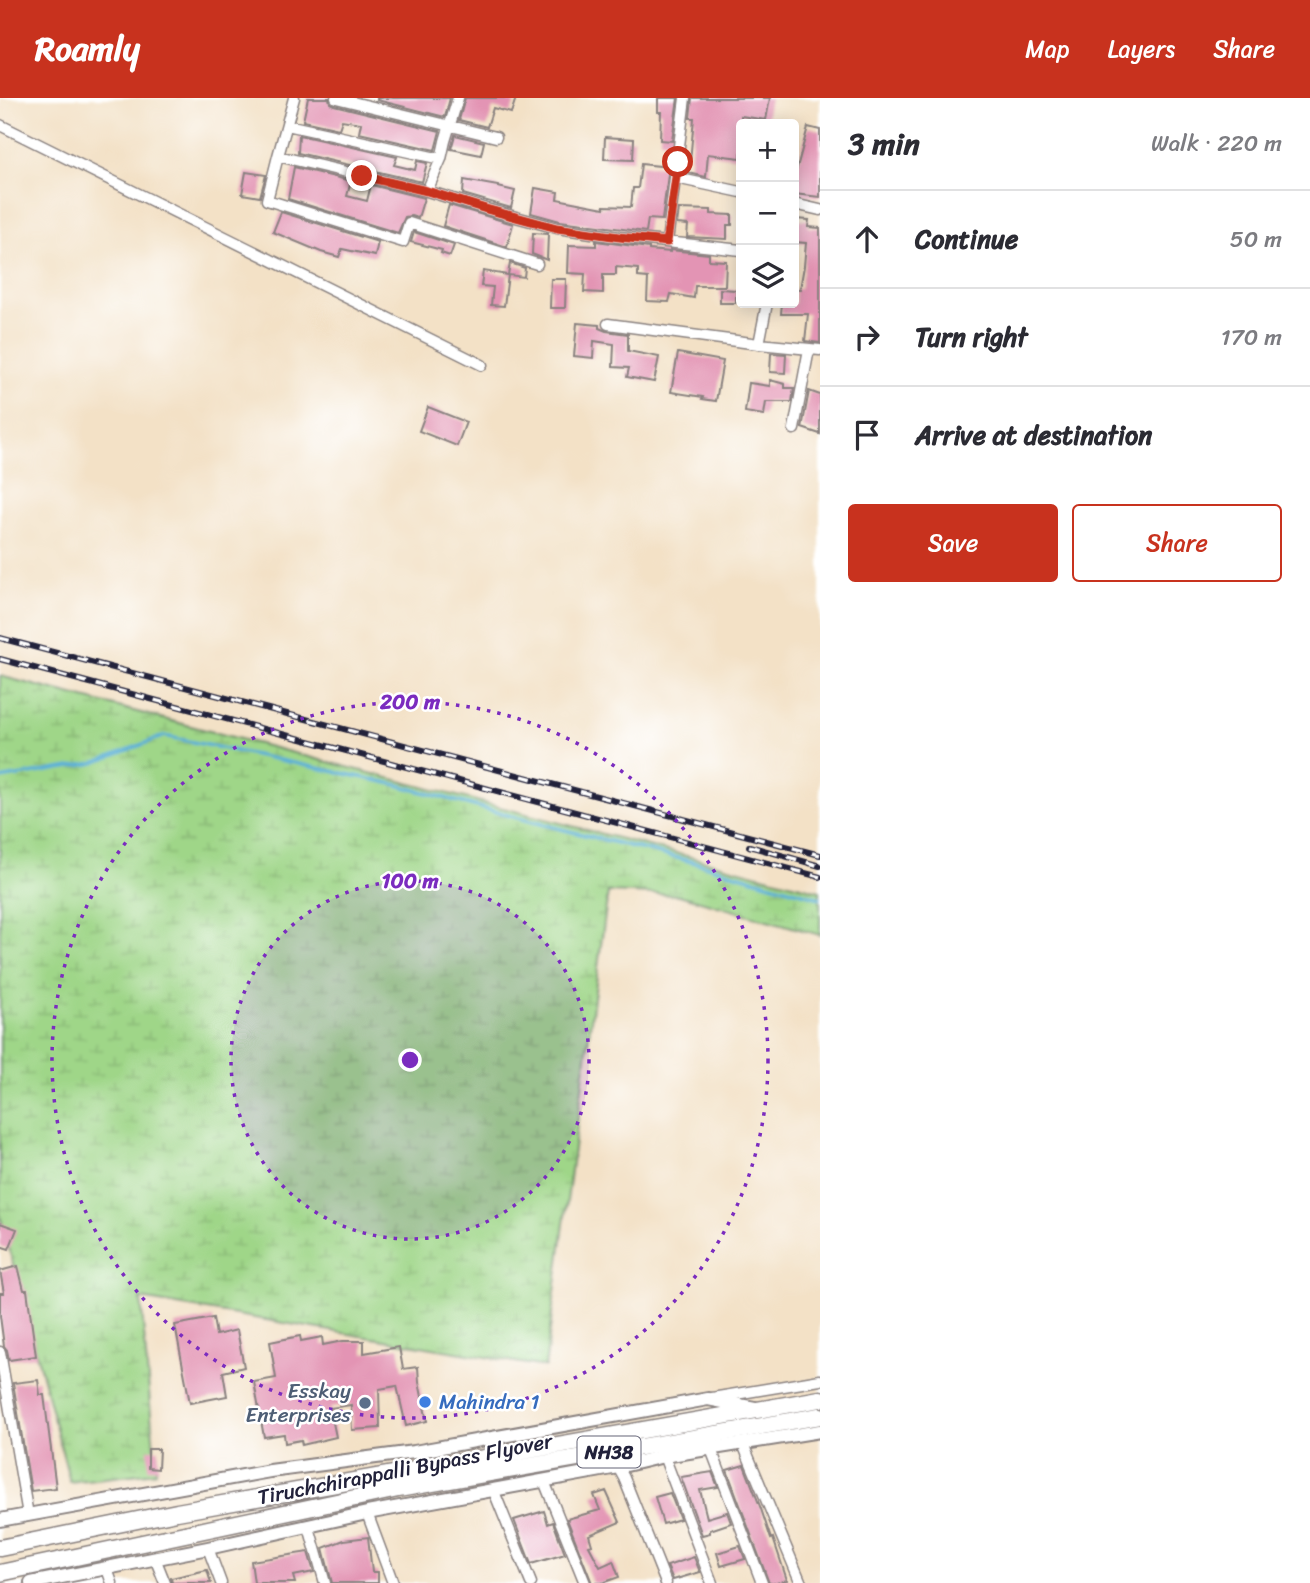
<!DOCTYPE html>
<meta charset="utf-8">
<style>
:root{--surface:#fff;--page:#f7f7f7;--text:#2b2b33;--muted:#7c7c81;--line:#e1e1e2;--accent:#c8321e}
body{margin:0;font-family:Sriracha,sans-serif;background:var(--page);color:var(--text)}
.controls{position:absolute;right:21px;top:21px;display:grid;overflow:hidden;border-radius:7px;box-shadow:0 4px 18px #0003}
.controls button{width:63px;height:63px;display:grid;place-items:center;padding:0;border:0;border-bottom:2px solid var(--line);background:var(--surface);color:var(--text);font:35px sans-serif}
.stop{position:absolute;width:21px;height:21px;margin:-16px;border:5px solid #c8321e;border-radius:50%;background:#fff}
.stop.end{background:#c8321e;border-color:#fff;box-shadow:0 2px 7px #0008}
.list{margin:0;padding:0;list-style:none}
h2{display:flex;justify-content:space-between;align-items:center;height:91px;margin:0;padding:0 28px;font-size:30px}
h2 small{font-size:23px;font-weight:400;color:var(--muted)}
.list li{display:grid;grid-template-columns:46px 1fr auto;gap:21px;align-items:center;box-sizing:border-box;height:98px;padding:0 28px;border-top:2px solid var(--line)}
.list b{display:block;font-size:26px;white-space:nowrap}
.list em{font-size:23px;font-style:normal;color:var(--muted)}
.actions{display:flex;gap:14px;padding:21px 28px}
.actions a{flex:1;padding:16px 0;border:2px solid var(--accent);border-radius:7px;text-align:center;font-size:24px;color:var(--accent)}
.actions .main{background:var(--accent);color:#fff}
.icon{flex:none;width:38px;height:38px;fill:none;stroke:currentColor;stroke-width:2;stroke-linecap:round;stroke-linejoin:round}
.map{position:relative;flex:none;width:820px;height:1485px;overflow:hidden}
header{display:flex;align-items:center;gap:42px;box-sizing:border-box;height:98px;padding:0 35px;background:var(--accent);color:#fff}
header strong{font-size:33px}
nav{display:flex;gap:38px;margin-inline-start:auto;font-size:24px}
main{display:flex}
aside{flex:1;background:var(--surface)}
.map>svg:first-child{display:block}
</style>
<header>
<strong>Roamly</strong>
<nav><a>Map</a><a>Layers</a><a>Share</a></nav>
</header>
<main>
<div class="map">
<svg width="820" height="1485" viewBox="0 0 820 1485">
<defs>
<pattern id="wetland-marsh" width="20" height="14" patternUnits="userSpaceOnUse" patternTransform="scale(1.75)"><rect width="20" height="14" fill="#9fd688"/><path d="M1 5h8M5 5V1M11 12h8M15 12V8" fill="none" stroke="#89b776"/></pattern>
</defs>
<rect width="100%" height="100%" fill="#fff"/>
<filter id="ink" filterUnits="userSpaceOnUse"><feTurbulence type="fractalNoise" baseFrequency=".0143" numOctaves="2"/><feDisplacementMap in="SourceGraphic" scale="14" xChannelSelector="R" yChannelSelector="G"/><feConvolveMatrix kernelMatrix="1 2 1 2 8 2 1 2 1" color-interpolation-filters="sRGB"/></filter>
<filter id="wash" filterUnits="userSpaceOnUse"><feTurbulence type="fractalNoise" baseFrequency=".00686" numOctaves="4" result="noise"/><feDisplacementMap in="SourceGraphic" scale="28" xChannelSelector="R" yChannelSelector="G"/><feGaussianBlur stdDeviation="1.57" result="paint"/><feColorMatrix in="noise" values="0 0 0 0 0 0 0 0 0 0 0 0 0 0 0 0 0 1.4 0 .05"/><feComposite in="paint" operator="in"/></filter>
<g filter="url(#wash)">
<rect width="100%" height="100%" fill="#f3e1c6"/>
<path fill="url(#wetland-marsh)" stroke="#607c62" stroke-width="2" d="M0,578l820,215v44l-141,-40 -71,-3 -63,475 -404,-68 15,173 -86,10 -70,-267z"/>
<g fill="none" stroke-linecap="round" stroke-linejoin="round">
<path stroke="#5cb0d8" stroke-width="3.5" d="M0,681l94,-16 70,-27 230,48 135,37 172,43 119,34"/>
</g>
<g id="blocks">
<path fill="#e394b4" d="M308,0h21l1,5 4,2 106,26 -5,19 -76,-17 2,-10 -19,-3 -3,9 -36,-8z
M377,0h73l-5,19 -68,-17z
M465,0h51l-5,15 -18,-5 -6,19 -28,-7z
M658,0h20l-6,43 -12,-1 1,-28h-3z
M692,0h78l-4,22 -25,-4v42l-33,-4 -2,23 -17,-4 5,-55h-4z
M808,29l12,3v67l-26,-3v-15z
M299,37l98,22 -3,8 21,5 2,-9 10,2 -5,19 -124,-29z
M455,37l29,7 -3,13 -30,-6z
M605,39l29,2 -1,21 -29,-1z
M641,66l28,3 -7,53 -14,-1 -2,13 -86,-11 -29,-8 4,-25 23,4 -1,7 47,9v-2l27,1 2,-19h5z
M294,69l57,14 -4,15 20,5 4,-16 53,13 -6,20 -7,-2 -6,1 -7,16 -110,-34z
M246,74l20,3 -6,22 -18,-3z
M464,82l34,6v1l17,4 -4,17 -48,-14z
M449,107l64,19 -6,23 -64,-21z
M679,111l32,1v4l21,1v10h-5v14l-40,-2 1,-12 -11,-1z
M281,114l97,30 -3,14 -33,-7 -3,8 -18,-5 -48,-20z
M794,121l15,1 -1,7 12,1v115l-15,-2 3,-27h-27l1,-11h13v-14h5l4,-23 2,-23 -12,-1z
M414,134l40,13 -4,11 -9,-3 1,-3 -31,-8z
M533,135l15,1 -1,26 -15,-6z
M596,143l53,7v2l21,2v-2l39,4v6l17,1 -1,25h-30l-1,12 -23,-4 -2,8 -22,-1 1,-23 -10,-1v-8l-22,-2v8h-13v18l-19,-1 1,-18 -17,-1 1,-28 27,1z
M510,165l15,5 -1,9 -16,-2z
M483,173l25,4 -4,31 -13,-1 2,-18 -12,-1z
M551,181h15l-1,29h-15z
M720,191l16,1v13h-16z
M577,225l22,2v3l7,3 22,3v17l31,6 -5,25 -27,-5 2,-9 -16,-1 1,-23 -20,-3 -1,17 -19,-2z
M678,255l45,8 -7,40 -14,-2 1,-2 -32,-5z
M771,255l15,1 -1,19 -15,-1z
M770,282l15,4v4h9l-2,14h-26l-2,13 -19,-3 4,-29 21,3z
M809,293l11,4v39l-18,-6z
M428,309l38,15 -9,24 -38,-15z
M0,1125l17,6 -8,20 -9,-3z
M18,1168l6,24h3l9,66 -27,4 -2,-10 -3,-4 -4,-30v-23h4l-4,-22z
M213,1220l3,17 21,-5 7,37 -21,5 4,24 -37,7 -15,-78z
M300,1238l1,5 21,-4 1,8 20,-4h21v12l35,-6 4,22 15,-2 1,15 8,39 -21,5 -9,-40 -18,3 1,39 -28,2 -1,-25 -21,3 6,29 -34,8 -1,-5 -16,3 -1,-9 -20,3 -10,-55 22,-4 -6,-36z
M38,1282l2,15h4l12,93 -25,3 -18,-108z
M148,1351h11l-1,20 -10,-1z
M744,1367l17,44 10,30 2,-1 14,42 -11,3h-7l-42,-113z
M712,1374l6,15 -18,3 7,28 20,-6 4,11 -21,7v3l-8,2 -21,-58z
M606,1393l14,31 -31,13 3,10 -3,1 11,21 13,-6 6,16 -17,6h-10l-25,-64 33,-9 -6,-15z
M670,1395l10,26 -17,5 -8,-27z
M544,1413l4,13 5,-2 12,32 -34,10 -17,-44z
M368,1439l4,35h6v11h-46l-9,-35 21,-8z
M740,1448l5,13 -24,7 -4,-13z
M308,1454l6,20 -21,4 2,7h-41l-3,-22z
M694,1459l6,15 -27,8 -6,-14z
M207,1472l4,13h-39l-1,-5z"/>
</g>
</g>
<g filter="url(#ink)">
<use href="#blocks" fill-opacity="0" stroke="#8a8280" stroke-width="2"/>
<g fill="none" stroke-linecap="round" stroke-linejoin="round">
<defs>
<path id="minor" d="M294,0l-16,58 149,35 59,18 71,19 62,9 122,13
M336,0l160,39
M0,27l482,240
M287,27l154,34
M278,58l-11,44 136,42 6,-19 128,41
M676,80l65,14
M427,93l14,-32 4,-18 13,-43
M794,106l26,6
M667,144l18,-144
M767,205l-8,41 61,6
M608,226l151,20
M794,331l15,-80
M0,1254l28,163
M712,1300l108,-18
M743,1346l58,139
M711,1351l51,134
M664,1358l48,127
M618,1369l6,11 42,105
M544,1383l41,102
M493,1391l38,94
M367,1415l26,70
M309,1429l16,56
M208,1450l13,35
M155,1460l10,25
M107,1471l5,14"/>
<path id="tertiary" d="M0,1422l270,-49 144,-19 294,-53 47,9
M31,1485l177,-35 159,-35 251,-46 46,-11 156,-25"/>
<path id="trunk" d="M0,1450l177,-36 643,-113
M0,1475l398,-84 422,-73"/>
</defs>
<use href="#minor" stroke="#8a8280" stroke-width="13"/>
<use href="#tertiary" stroke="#8a8280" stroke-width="16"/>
<use href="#trunk" stroke="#8a8280" stroke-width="19"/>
<use href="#minor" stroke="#fff" stroke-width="10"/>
<use href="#tertiary" stroke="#fff" stroke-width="12"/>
<use href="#trunk" stroke="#fff" stroke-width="16"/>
<defs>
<path id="rail" d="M0,540l820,217
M0,561l820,218
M749,748l71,20"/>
</defs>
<use href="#rail" stroke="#22223b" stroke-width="6"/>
<use href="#rail" stroke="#fff" stroke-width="3.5" stroke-dasharray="10" stroke-linecap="butt"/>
</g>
</g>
<g fill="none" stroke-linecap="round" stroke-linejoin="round" filter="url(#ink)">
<path stroke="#c8321e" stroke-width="9" d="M362,78l65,15 59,18 71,19 62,9 48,5 11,-80"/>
</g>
<circle cx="410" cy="962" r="179" fill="#7b2cbf" fill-opacity=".12"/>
<g fill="none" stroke="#7b2cbf" stroke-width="3.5" stroke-dasharray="3.5 7">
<circle cx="410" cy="962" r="179"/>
<circle cx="410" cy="962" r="358"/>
</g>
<circle fill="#3f7fe0" stroke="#fff" stroke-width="2.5" cx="425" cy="1304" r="7"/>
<circle fill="#5c6f8a" stroke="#fff" stroke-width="2.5" cx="365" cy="1305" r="7"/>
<g text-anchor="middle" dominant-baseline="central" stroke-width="5" stroke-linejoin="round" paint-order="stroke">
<rect fill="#fff" stroke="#646476" stroke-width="2" x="577.5" y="1338.5" width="63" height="31" rx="5"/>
<g font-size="19" font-weight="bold" fill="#22223b">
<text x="609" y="1354">NH38</text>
</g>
<g font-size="21" fill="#4e5e75" stroke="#fff" text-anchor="end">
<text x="351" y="1293">Esskay<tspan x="351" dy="24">Enterprises</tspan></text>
</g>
<g font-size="21" fill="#366cbe" stroke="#fff" text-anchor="start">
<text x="439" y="1304">Mahindra 1</text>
</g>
<g font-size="21" fill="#22223b" stroke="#fff">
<text transform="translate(405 1371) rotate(-11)">Tiruchchirappalli Bypass Flyover</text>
</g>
</g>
<circle cx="410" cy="962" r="10" fill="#7b2cbf" stroke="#fff" stroke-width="3.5"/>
<g font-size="21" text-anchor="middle" font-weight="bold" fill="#7b2cbf" stroke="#fff" stroke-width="5" stroke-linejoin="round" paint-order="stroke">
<text x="410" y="611">200 m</text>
<text x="410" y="790">100 m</text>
</g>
</svg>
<div class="controls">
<button>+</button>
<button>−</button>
<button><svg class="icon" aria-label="layers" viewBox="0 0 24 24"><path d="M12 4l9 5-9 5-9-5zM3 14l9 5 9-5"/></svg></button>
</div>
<div class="stop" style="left:678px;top:64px"></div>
<div class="stop end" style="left:362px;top:78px"></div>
</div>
<aside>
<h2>3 min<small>Walk · 220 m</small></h2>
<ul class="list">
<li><svg class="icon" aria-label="ahead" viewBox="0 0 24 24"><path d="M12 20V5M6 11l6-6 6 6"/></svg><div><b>Continue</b></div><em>50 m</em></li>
<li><svg class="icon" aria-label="right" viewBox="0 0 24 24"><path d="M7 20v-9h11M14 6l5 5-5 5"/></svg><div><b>Turn right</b></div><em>170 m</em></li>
<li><svg class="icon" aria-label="arrive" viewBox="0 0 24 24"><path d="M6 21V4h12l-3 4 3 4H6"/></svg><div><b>Arrive at destination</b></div></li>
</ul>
<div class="actions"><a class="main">Save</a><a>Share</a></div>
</aside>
</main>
